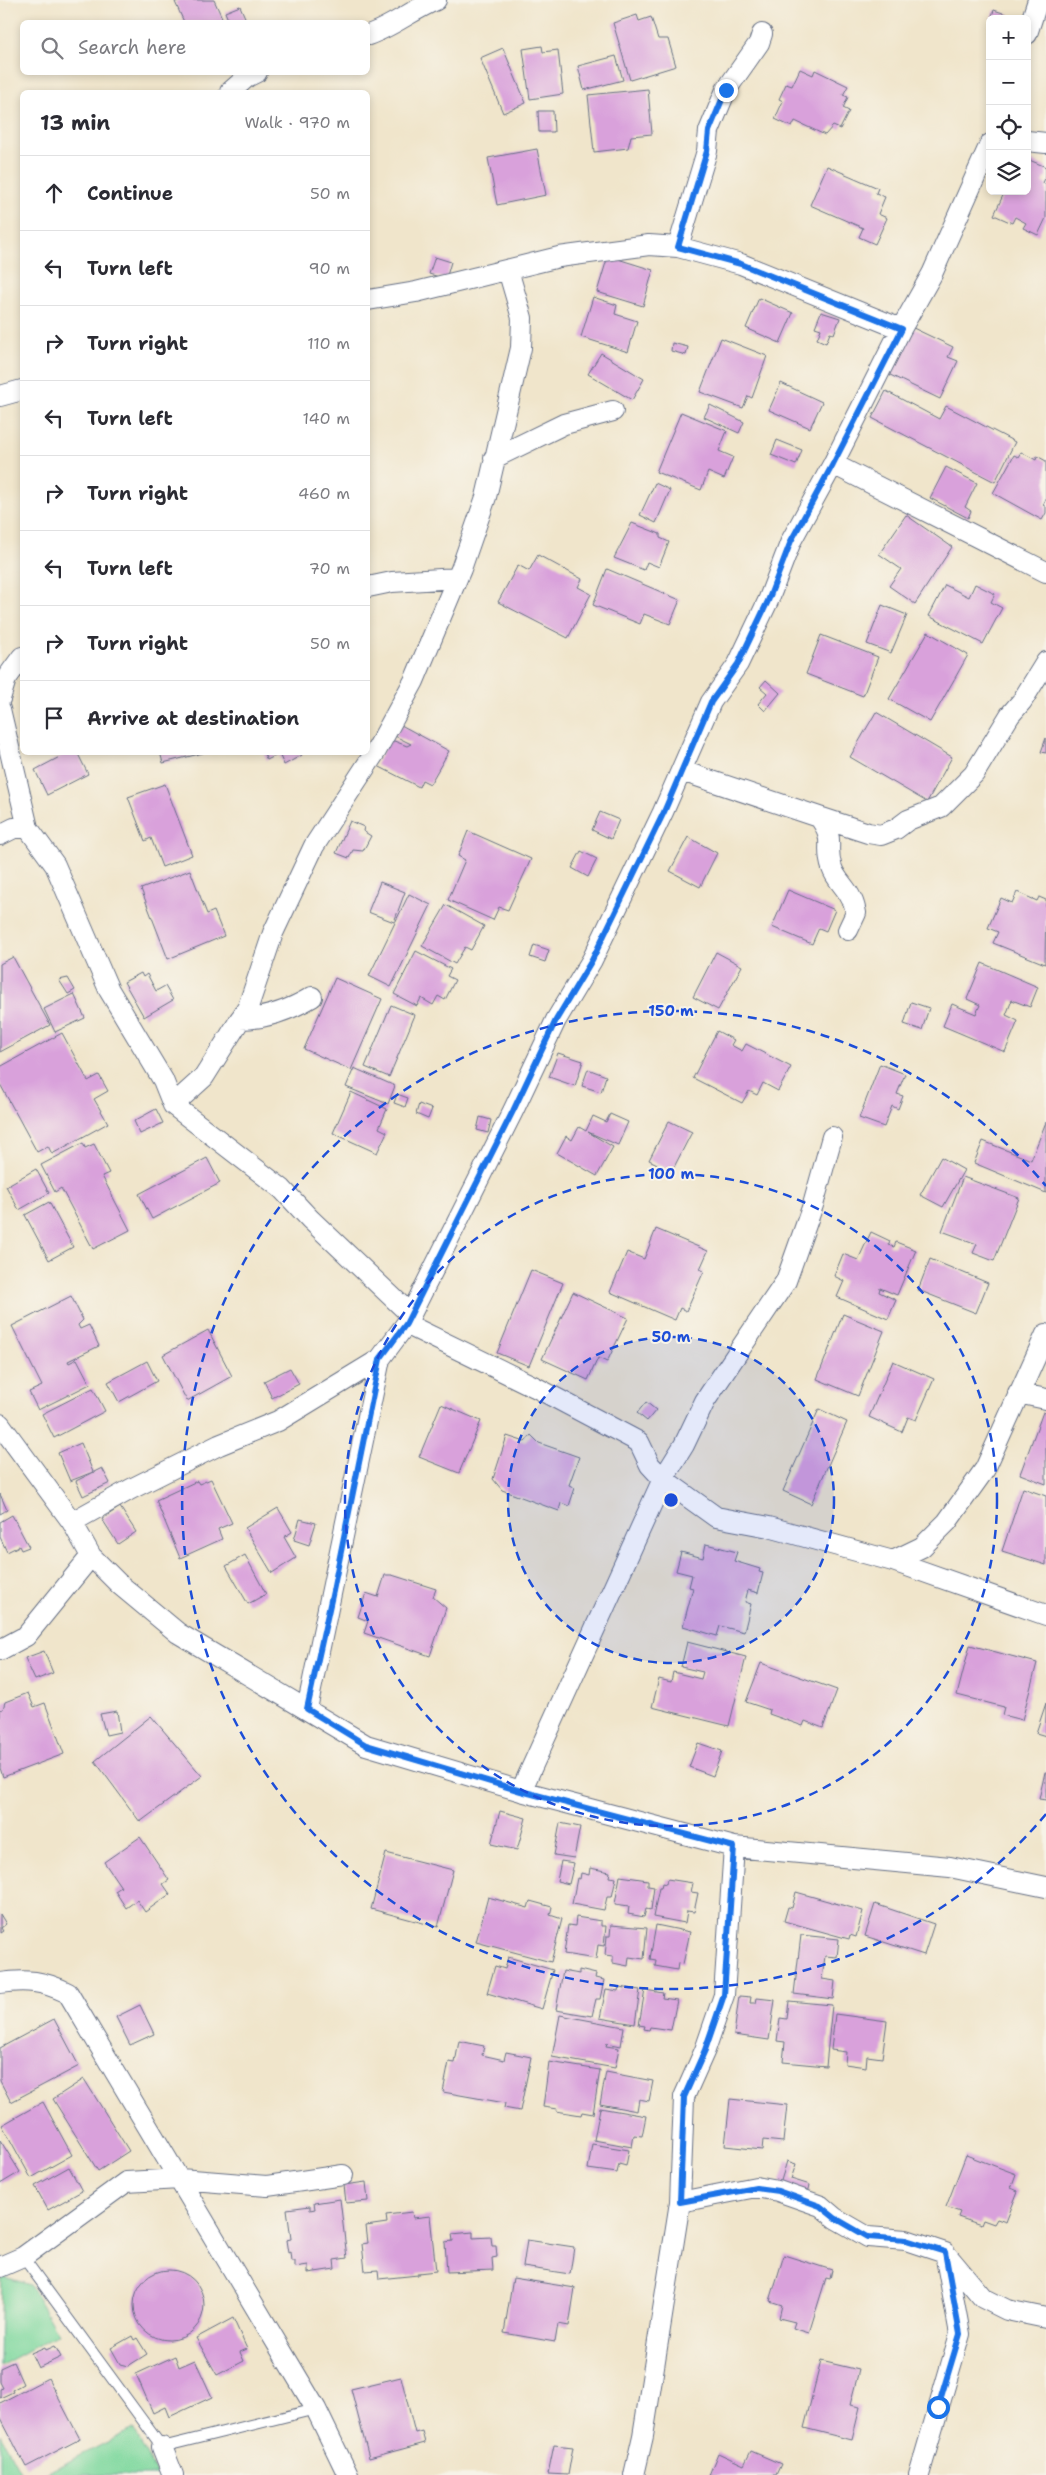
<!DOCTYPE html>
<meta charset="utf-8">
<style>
:root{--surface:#fff;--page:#f2f2f3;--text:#2b2b33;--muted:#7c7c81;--line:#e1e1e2}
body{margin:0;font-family:"Shantell Sans",sans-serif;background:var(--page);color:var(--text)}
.controls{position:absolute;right:15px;top:15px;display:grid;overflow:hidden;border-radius:8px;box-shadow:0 2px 8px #0003}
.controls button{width:45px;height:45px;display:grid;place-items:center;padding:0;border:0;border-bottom:1px solid var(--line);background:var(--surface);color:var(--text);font:25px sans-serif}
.stop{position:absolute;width:15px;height:15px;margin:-11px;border:4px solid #1a73e8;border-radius:50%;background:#fff}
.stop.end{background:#1a73e8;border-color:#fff;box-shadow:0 1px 5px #0008}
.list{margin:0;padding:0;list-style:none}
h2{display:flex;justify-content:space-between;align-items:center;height:65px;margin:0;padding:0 20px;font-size:21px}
h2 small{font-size:16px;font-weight:400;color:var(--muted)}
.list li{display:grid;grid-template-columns:32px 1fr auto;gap:15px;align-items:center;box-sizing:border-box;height:75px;padding:0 20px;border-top:1px solid var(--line)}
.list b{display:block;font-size:19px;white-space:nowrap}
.list em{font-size:16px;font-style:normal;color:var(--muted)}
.icon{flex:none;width:28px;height:28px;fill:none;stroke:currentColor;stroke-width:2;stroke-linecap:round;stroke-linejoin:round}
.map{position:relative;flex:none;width:1046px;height:2475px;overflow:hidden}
.search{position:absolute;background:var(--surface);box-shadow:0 2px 8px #0003;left:20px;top:20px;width:350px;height:55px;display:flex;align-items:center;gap:12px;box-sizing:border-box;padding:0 18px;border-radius:8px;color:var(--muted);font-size:19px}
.panel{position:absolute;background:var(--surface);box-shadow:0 2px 8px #0003;left:20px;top:90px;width:350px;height:665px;border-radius:8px}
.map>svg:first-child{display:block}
</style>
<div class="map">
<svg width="1046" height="2475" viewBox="0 0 1046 2475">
<rect width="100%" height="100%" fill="#f7f3e8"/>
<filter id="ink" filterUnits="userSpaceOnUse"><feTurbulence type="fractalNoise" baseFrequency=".02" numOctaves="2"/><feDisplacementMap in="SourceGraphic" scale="10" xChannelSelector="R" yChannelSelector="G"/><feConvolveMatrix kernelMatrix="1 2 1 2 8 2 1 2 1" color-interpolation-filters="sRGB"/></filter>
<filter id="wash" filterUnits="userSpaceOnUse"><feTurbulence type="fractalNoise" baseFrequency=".0096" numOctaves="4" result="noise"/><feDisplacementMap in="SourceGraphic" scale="20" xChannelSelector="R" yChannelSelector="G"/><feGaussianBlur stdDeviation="1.12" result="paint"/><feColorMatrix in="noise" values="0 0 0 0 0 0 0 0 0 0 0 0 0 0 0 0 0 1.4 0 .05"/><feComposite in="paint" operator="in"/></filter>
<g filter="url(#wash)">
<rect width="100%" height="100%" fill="#f0e5cb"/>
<path fill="#7ed89e" stroke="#4c847e" d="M2,2276l28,9 28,49 -58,32z
M133,2429l24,46h-115z
M0,2434l22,41h-22z"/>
<g id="blocks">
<path fill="#d9a1db" d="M180,0h34l10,22h-40l-9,-20z
M240,6l7,16h-18l-4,-10z
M994,10l15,5 -1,4h-17z
M637,15l2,6 12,-4 7,22h10l8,27 -46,14 -17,-57z
M542,46l1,6 15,-2 5,44 -33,5 -7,-50z
M503,48l23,55 -23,10 -23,-55z
M616,56l7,24 -39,10 -6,-24z
M800,69l13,6 2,-5 33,16 -5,9 5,2 -5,11 6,3 -9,18 -7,-3 -8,9 -30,-14 -3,6 -17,-8 8,-18 -4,-2 7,-15 6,2z
M648,89l4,45 -21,2 -3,12 -34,4 -6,-57z
M538,111h15l1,21h-15z
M537,149l9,46 -49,10 -9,-47z
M1027,159l19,8v9l-3,7 3,2v33l-8,17 -15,-7 3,-5 -11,-6 -3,6 -18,-8 11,-24h22z
M827,166l51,22 -2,5 9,4 -7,17 9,4 -12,26 -16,-7 4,-9 -53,-23z
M608,256l45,14 -10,36 -46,-14z
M435,257l16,5 -5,17 -17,-5z
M593,297l24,8 -2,9 22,7 -9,31 -47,-15z
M759,298l34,15 -13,30 -34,-15z
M821,312l19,6 -6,16 -4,-1 -4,10 -9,-4 4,-10 -6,-2z
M909,326l44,21 -5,10 10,4 -18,38 -54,-26z
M721,338l46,18 -15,42 -4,-2 -5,12 -43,-16z
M672,343l16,4 -2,8 -15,-4z
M601,353l43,26 -12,21 -44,-26z
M781,383l41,19 -12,26 -41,-18z
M886,391l53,28 7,-13 69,36 -20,40 -123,-64z
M710,405l34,17 -5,11 -35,-16z
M681,412l46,19 -8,20 14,6 -9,22 -16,-7 -7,18 -45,-18z
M777,440l25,10 -6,15 -25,-10z
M1021,452l15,8 1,-4 9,5v38l-3,6 3,2v6l-4,7 -49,-27 21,-38 4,2z
M946,467l31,16 -12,24 6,4 -3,7 -38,-20z
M655,483l15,7 -14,33 -16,-8z
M906,515l46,32 -37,57 -26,-18 12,-17 -22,-15z
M632,523l28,11v4l9,4 -10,25 -12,-5 -3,8 -30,-12z
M538,555l44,24 -4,8 13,7 -23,44 -70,-36 20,-37 11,6z
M607,569l73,31 -10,24 -26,-10 -4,10 -47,-19z
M975,584l20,10 -4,8 11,6 -19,36 -54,-28 16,-31 24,12z
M882,605l25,10 -16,38 -24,-9z
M928,632l40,23 -38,67 -41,-23z
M821,635l57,22 -15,39 -57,-22z
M766,680l14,13 -15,18 -7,-7 9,-11 -7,-6z
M876,712l76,45 -25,45 -77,-45z
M401,725l48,26 -19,33 -8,-4 -3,7 -43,-22 13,-26 18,7 4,-2 -16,-8z
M1046,738v15l-5,-1z
M69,752h8l11,22 -41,21 -12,-25z
M160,752h43v1l-40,10z
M263,752h38l1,3 -18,10 -5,-11 -12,6z
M165,784l27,71 -30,12 -11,-29 -6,3 -17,-44z
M600,812l19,8 -8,19 -19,-9z
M350,821l14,6 -1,4 8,5 -8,15 -10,-1 -4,8 -13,-5z
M468,831l63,28 -23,51 -9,-3 -6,13 -45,-20 17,-40 -7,-4z
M688,837l29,16 -17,34 -30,-16z
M581,851l16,8 -9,18 -16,-9z
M190,870l17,44 7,-3 10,25 -56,23 -27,-70z
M380,882l25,10 -11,30 -26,-10z
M788,890l47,20 -9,21 -7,-3 -7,16 -40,-17z
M1017,892l20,9 2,-4 7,3 -1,64 -52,-21 5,-11 -10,-4 13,-30 11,5z
M409,894l22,11 -40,82 -22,-11z
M446,905l38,21 -13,24 -6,-3 -10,17 -33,-18z
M534,945l15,5 -4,12 -15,-5z
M416,951l35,18 -4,7 8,4 -10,20 -7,-4 -5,9 -12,-7 -4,8 -23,-12z
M716,952l26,14 -24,44 -25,-13z
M13,957l37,68 -50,27v-88z
M982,963l56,24 -8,20 -18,-7 -6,15 12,6 -13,31 -62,-26 9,-22 24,10 4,-9 -13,-6z
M141,973l2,4 4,-3 9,17 9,-5 8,14 -29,17 -20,-35z
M68,978l7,12 -7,4 -9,-14z
M335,978l47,21 -31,71 -47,-21z
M74,994l11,24 -30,14 -11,-23z
M911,1002l18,6 -7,22 -18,-6z
M391,1005l24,10 -26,62 -24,-10z
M717,1031l17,9 -3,5 11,6 4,-7 45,23 -13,24 -15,-8 -6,12 -8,-4 -7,12 -49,-25z
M62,1033l26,48 11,-6 9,16 -14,8 14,24 -56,31 -4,-8 -11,6 -37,-68v-17z
M558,1053l25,8 -8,25 -26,-9z
M880,1064l25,10 -8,20 6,2 -5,13 -6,-3 -8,21 -25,-9z
M354,1068l41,18 -7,18 -42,-17z
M588,1069l18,7 -5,16 -19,-6z
M351,1092l36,17 -8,19 8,4 -10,21 -44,-20z
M397,1094l11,4 -3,9 -11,-4z
M419,1104l13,5 -4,10 -12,-5z
M156,1109l7,14 -23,11 -6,-13z
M610,1114l18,8 -10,23 -30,-13 25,15 -16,29 -40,-23 9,-17 6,4 7,-13 7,4 7,-15 13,6z
M480,1117l11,3 -3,13 -11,-3z
M669,1121l23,11 -20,39 -23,-11z
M1046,1122v71l-72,-30 9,-22 48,19z
M83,1143l2,5 9,-4 15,29 -7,3 28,54 -37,19 -32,-61 -6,4 -14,-27z
M941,1157l23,13 -21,37 -23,-12z
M207,1158l13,25 -68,36 -13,-25z
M36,1169l13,24 -30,17 -13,-24z
M963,1177l56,21 -25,63 -21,-8 4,-9 -35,-13z
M49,1202l24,45 -24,13 -24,-45z
M656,1229l52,22 -8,18 4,2 -18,40 -6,-3 -5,12 -65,-28 17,-40 17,7z
M871,1232l19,9 -2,4 6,2 2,-5 20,8 -19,45 -17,-7 -1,4 17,8 -8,19 -51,-22 7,-16 -10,-5 9,-22 15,6z
M930,1259l58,24 -12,30 -58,-23z
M531,1270l32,13 -34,83 -32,-13z
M573,1292l55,26 -21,44 -9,-4 -10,22 -46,-21z
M71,1296l12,24 -5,5 2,4 9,-4 10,21 -31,15 1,2 8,-4 13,25 -52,26 -9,-18 13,-6 -30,-60z
M843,1314l41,17 -26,65 -41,-17z
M208,1330l24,46 -45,25 -24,-46z
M147,1361l10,20 -38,21 -11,-20z
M893,1361l41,18 -18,41 -8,-3 -6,15 -33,-15z
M290,1368l9,16 -27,14 -8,-17z
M93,1388l12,23 -51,27 -12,-24z
M646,1402l10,8 -9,11 -10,-8z
M441,1404l40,17 -22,52 -40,-16z
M819,1409l28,13 -36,82 -28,-13z
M1043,1412l3,1v71l-26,-10z
M531,1435l8,8 40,14 -10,28 6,3 -6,18 -8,-3 -2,8 -57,-21 -9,-11 14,-43 18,6z
M81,1443l12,29 -23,9 -12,-28z
M102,1468l8,15 -27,13 -7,-15z
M211,1479l21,44 -14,6 4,10 -42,19 -24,-58 41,-19 2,3z
M1023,1488l23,8v69l-44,-14z
M0,1494l7,16 -7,4z
M120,1507l16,25 -18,12 -16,-25z
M278,1508l14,24 -8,5 12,21 -24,15 -27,-45z
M12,1515l17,32 -8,3 -2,-4 -12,6 -7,-15v-15z
M300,1519l16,4 -7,22 -15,-5z
M706,1544l31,8 -3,9 26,8 -1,3 4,1 -5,20 -10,-3 -3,12 6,2 -7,28 -24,-6 -3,10 -34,-10 10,-38 -4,-1 3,-12 -16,-4 5,-19 22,6z
M245,1555l21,39 -18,10 -22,-38z
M385,1575h7l44,14 -3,8 13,11 -16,48 -66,-23 4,-12 -10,-4 8,-24 12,4z
M687,1642l59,15 -17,69 -77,-19 7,-28 12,3 2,-10 28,7 2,-7 -22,-5z
M970,1645l67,18 -15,57 -20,-5 2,-8 -47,-12z
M44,1651l9,22 -18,7 -10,-22z
M761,1663l76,27 -14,38 -18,-7 -2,5 -34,-12 1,-4 -24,-8z
M28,1693l6,14 11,-4 19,51 -61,23 -3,-9v-58l3,-1 2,-7z
M1046,1703v33l-10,-3z
M117,1711l3,21 -14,3 -6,-21z
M151,1716l51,60 -62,46 -45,-61z
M698,1743l24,8 -9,25 -24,-9z
M1045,1772h1v28l-7,-1z
M500,1811l26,7 -9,32 -26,-6z
M560,1823l20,4 -6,31 -20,-3z
M140,1837l29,43 -6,4 7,10 -25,18 -8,-12 -11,8 -11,-17 6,-4 -17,-25z
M386,1853l67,17 -15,57 -67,-18z
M561,1861l13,2 -5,21 -12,-3z
M590,1868l20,4 -1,5 7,1 -4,19h-5l-3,13 -32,-6 5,-26 3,1 1,-6 8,2z
M620,1876l28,4v6l6,1 -3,23 -5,-1 -2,8 -16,-3 1,-8 -14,-2z
M667,1879l26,4 -2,9 7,1 -4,19 -7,-1 -2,12 -32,-6 6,-29h2l1,-5 4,1z
M796,1892l67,19 -7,26 -6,-2 -1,4 -65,-18 4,-14 4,1z
M488,1897l40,11 2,-7 22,6 -2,8 12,4 -11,43 -75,-20z
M875,1904l59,20 -10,31 -59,-19z
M0,1914l6,10 -5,4 2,3 -3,2z
M576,1917l25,4v5h5l-2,20 -6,-1 -2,14 -32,-5 4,-29 7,1z
M611,1925l36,3 -3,31 -15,-2 -1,9 -15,-3v-7l-8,-1 2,-19h3z
M656,1925l34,7 -7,32 -5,-1 -1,7 -22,-4 1,-6 -6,-1z
M801,1935l38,4 -2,18 -12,-1 -3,23 13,2 -2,18 -39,-5z
M508,1957l45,13 -11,39 -55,-16 8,-27 10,3z
M579,1970l17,4 -1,4 9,2 -4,19h-4l-4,17 -36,-6 7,-39 16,3z
M619,1987l21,3 -5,34 -35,-6 6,-29 12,2z
M645,1990l18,3 -1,5 15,2 -6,30 -21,-3 -1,3 -5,-1 1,-3 -6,-1z
M739,1996l12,1 -1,6h6l1,-5 18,2 -6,40 -35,-5z
M789,2001l43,4 -6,61 -43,-4 2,-20 -8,-1 3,-23 7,1z
M140,2005l14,29 -24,11 -14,-28z
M835,2014l52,7 -5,37 -15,-2 -1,11 -21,-3 1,-12 -15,-2z
M560,2015l64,12 -3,19 -14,-3 -1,3 13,2 -4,20 -63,-11z
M54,2019l25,47 -68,36 -11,-21v-33z
M459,2041l25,5 -2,9 22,5 2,-8 25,5 -11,54 -16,-3 1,-5 -62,-11 6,-30 6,1z
M549,2062l51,8 -7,44 -11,-2 -1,3 -25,-4 1,-2 -14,-2z
M606,2072l47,9 -4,20 -10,-2 -2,12 -37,-7z
M84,2079l45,72 -31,20 -45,-72z
M730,2099l57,6 -4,37 -20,-2 -1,10 -37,-4z
M43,2102l29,53 -41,23 -29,-53z
M600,2108l46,8 -4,20 -8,-1 -2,12 -38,-7z
M0,2140l20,32 -20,12z
M592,2144l37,6 -3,16 -7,-2 -2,9 -29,-4z
M966,2155l50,19 -5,14 7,3 -12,31 -9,-3 -3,5 -11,-4 -2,5 -23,-8 2,-5 -14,-5z
M787,2161l9,3 -5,15 19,6 -2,8 -28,-9z
M69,2167l13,24 -34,19 -13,-24z
M366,2182l2,19 -22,2 -2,-18z
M340,2199l7,59 -13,2 1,9 -27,4v-8l-13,2v-6h-4l-1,-9 -2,1 -2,-13 5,-1 -4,-30 23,-3v4l5,-1 -1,-6z
M412,2212l1,6 17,-2 6,55 -18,2v2l-39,4 -1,-9 -13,1 -3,-27 6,-1 -2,-17 21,-3 -1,-8z
M473,2232v6l18,-1 1,9h4l1,11 -5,1 1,12 -46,2 -2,-30 8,-1 -1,-7z
M527,2240l47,7 -4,27 -47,-7z
M784,2255l48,15 -2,9 -4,-1 -17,55 -16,-5 2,-6 -16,-4 3,-13 -12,-4z
M134 2305a35 35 0 1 1 70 0a35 35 0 1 1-70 0Z
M513,2278l62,10 -6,38 -11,-2 -3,18 -51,-9z
M233,2318l14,31 -7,3 4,9 -27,14 -21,-37z
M132,2336l2,4 3,-2 10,16 -19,12 -8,-2 -9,-16z
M55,2346l6,11 -23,11 -7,-15 14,-6 1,3z
M175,2356l4,11 16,-7 17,37 -43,20 -4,-10 -12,6 -17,-39z
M821,2361l38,9 -9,35 10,2 -8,33 -48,-12z
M13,2362l10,22 -11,6 1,2 -13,6v-9l3,-1 -3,-6v-14z
M401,2377l14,56 7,-2 3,12 -56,15 -18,-69z
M48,2378l32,61 -54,28 -26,-50v-14z
M554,2445l19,2 -5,28 -20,-1z
M751,2451l30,13 -5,11h-67l9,-22 26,12z"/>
</g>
</g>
<g filter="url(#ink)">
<use href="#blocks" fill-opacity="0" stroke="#666f84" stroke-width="1"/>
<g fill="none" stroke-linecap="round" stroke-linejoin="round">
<defs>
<path id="lane" d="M23,2257l139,190 154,-38"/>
<path id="street" d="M1027,34l11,-34
M368,35c24,-8 44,-25 68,-35
M230,92l17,-15 10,-5
M1027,141l19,2
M678,247l29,-96 2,-20 17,-41 33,-47 3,-9
M368,300l48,-8 143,-35 90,-12 29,2 63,17 160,65
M0,396l22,-6
M494,458l70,-34 49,-13
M833,464l213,108
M368,587l24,-5 65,-4
M0,699l6,-20 16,-22
M0,709l28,119
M682,771l137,46c18,24 5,28 13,51 4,12 14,19 19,30 3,4 4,10 5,15l-8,17
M819,817l49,16 13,2 15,-6 12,-9 33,-13 33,-33 36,-59 12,-14 24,-39
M0,835l14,-7h14l27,37 54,125 54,90 10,25 109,84 28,30 100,95
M240,1019c26,0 50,-9 72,-22
M173,1105l31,-28 44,-70 25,-74 41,-87 62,-95 38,-70 47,-112 25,-72 35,-149 1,-30 -14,-48
M406,1324l129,63 104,55 11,23 13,14 53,38 53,10 124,34 153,54
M1018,1393l28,6
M0,1424l72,98 19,34 28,28 59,49 188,112 155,46 213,56 216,20 96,20
M72,1522l59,-33 88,-44 59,-24 102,-62
M893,1561l29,-14 25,-25 38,-53 61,-135
M0,1650l26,-14 65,-80
M307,1709l73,-350 26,-35 107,-213 43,-91 36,-60 71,-148 48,-110 27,-38 30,-63 23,-60 42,-77 68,-135 31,-55 58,-130
M521,1791l142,-312 21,-34 21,-44 81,-120 27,-76 19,-68
M0,1983c26,-4 44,-2 68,10l248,416 32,66
M680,2202l76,-15 22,4 43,15 14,12 33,19 38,3 39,13 15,81 -41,141
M945,2253l38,45 24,12 39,8
M0,2267l23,-10 103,-75 54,-3 87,7 76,-11
M162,2447l11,28
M634,2475l9,-39 37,-234 4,-105 21,-47 19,-55 10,-148"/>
</defs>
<use href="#lane" stroke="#666f84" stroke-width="12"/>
<use href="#street" stroke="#666f84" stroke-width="22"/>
<use href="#lane" stroke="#fff" stroke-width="10"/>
<use href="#street" stroke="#fff" stroke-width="20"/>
</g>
</g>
<g fill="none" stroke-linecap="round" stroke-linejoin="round" filter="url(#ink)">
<path stroke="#1a73e8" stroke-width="6" d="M726,90l-17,41 -2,20 -29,96 63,17 161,65 -69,135 -42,77 -23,60 -30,63 -27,38 -47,110 -72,148 -36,60 -43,91 -107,213 -26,35 -47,232 -26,118 59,36 155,46 213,56 -10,148 -19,55 -21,47 -4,105 76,-14 22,3 42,15 15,12 33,19 38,3 39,12 15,82 -22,73"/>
</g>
<circle cx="671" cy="1500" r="163" fill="#1d4ed8" fill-opacity=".12"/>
<g fill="none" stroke="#1d4ed8" stroke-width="2.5" stroke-dasharray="9 6">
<circle cx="671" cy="1500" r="163"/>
<circle cx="671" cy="1500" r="326"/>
<path d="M1046 1814A489 489 0 1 1 1046 1186"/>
</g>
<circle cx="671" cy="1500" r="8" fill="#1d4ed8" stroke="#f7f3e8" stroke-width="2.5"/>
<g font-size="15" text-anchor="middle" font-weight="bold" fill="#1d4ed8" stroke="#f7f3e8" stroke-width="4" stroke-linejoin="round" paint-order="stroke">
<text x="671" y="1016">150 m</text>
<text x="671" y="1179">100 m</text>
<text x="671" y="1342">50 m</text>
</g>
</svg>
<div class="controls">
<button>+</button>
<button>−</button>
<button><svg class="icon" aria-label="locate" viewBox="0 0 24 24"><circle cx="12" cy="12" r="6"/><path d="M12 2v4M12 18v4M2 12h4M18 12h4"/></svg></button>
<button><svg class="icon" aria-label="layers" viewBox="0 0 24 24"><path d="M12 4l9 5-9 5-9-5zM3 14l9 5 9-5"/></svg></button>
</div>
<div class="stop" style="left:938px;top:2407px"></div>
<div class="stop end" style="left:726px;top:90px"></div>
<div class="search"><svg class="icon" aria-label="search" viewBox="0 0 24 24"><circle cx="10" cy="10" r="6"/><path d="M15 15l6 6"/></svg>Search here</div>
<section class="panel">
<h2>13 min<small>Walk · 970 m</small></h2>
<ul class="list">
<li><svg class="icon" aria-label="ahead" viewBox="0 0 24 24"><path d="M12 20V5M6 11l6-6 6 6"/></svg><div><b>Continue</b></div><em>50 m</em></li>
<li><svg class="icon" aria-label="left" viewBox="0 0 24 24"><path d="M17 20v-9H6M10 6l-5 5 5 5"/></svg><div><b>Turn left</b></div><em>90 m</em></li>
<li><svg class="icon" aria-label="right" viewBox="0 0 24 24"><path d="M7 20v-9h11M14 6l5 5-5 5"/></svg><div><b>Turn right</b></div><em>110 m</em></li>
<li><svg class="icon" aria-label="left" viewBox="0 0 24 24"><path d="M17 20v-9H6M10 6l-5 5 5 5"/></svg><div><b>Turn left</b></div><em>140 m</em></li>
<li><svg class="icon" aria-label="right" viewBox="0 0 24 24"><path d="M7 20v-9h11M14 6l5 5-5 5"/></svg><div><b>Turn right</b></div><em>460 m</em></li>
<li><svg class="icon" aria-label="left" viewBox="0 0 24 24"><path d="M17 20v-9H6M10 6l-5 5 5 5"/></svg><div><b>Turn left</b></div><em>70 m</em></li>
<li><svg class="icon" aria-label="right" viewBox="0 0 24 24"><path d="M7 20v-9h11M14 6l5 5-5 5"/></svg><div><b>Turn right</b></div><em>50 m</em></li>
<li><svg class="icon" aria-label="arrive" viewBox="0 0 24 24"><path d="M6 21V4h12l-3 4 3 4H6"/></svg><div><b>Arrive at destination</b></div></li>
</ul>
</section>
</div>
